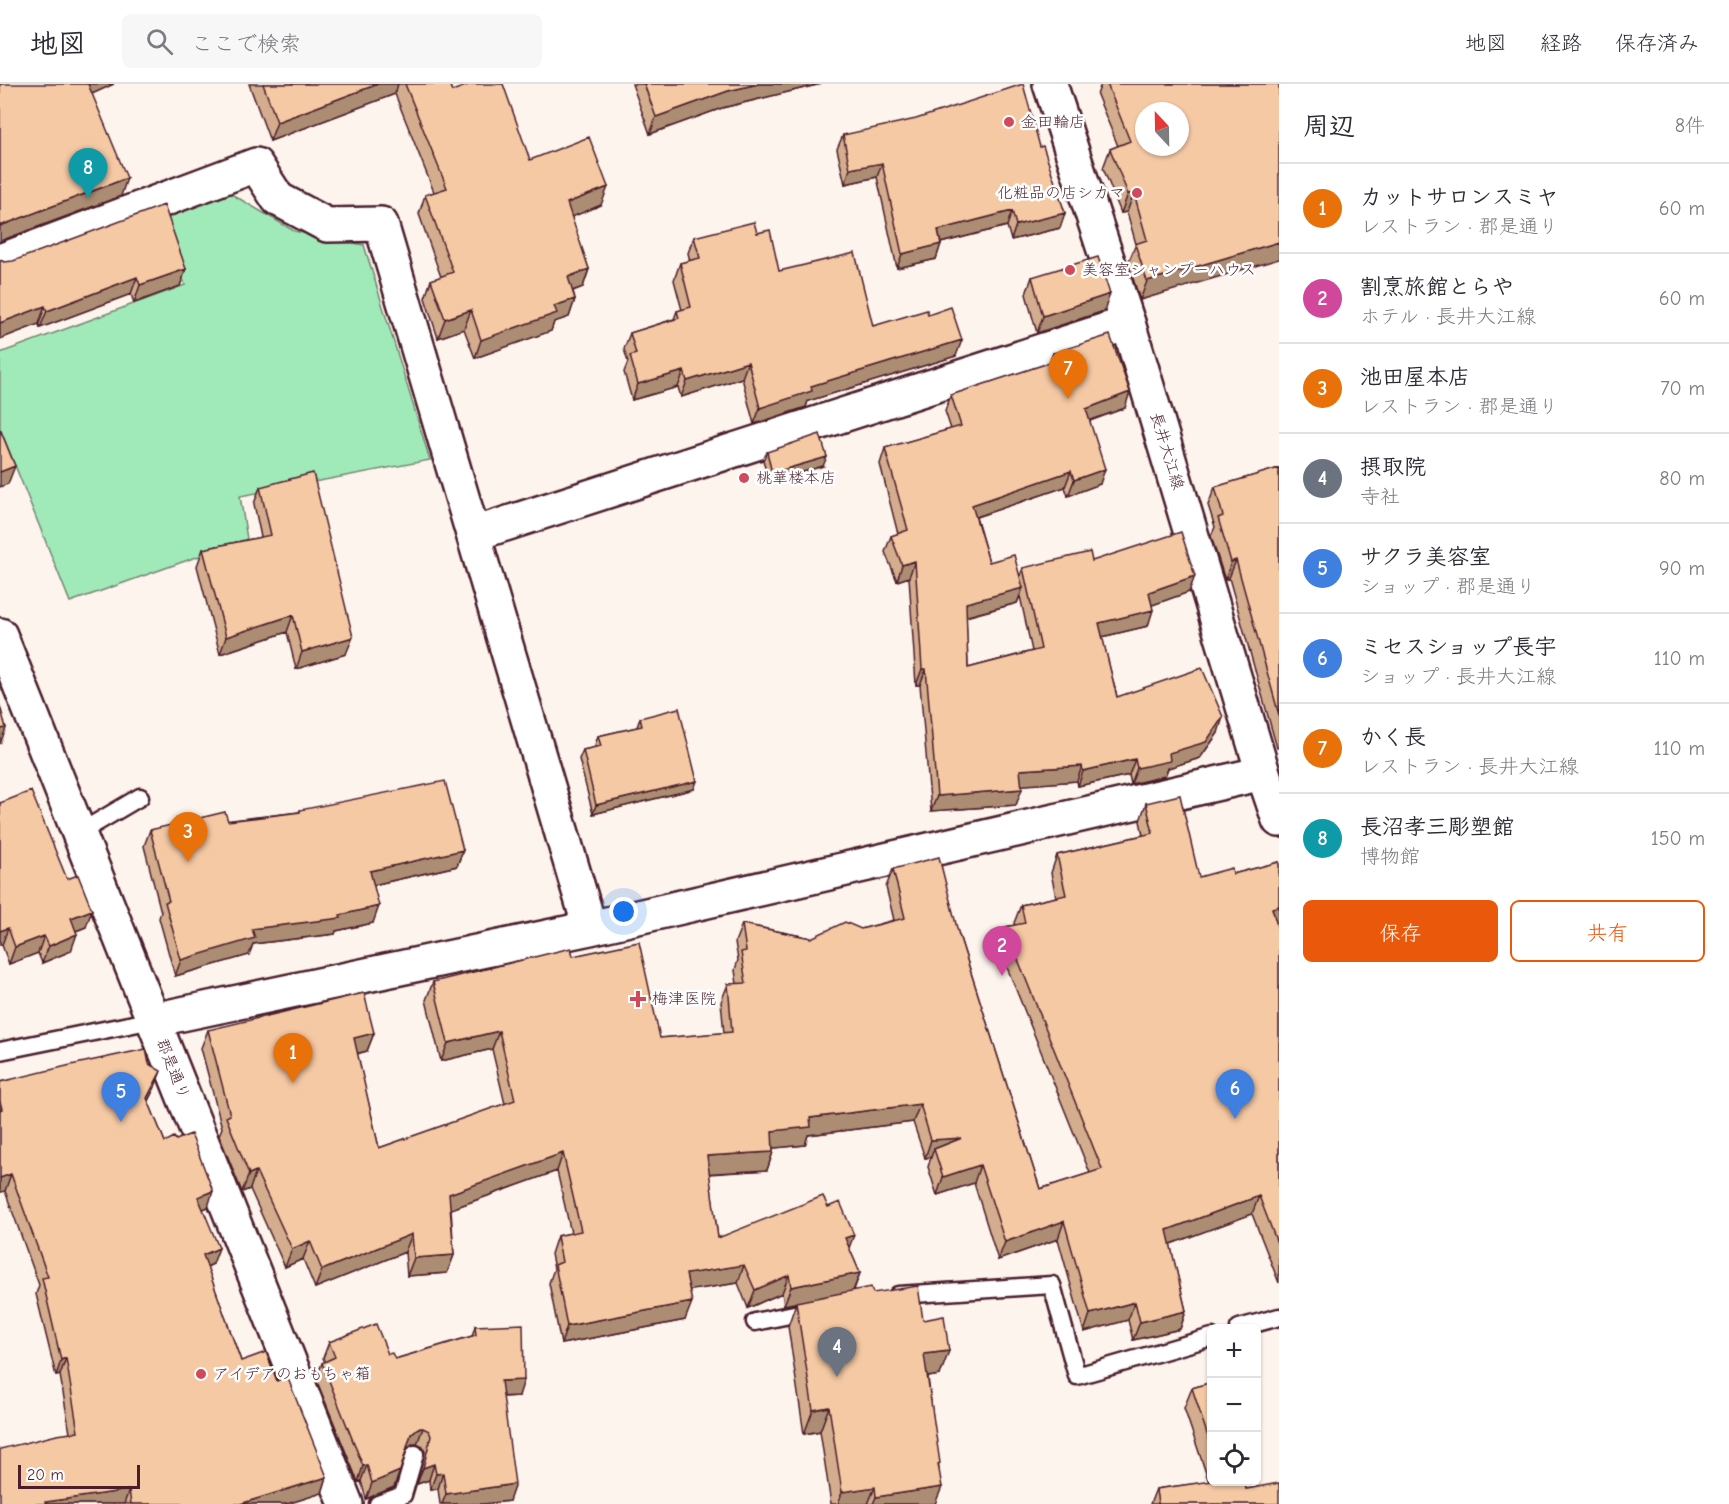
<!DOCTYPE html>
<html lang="ja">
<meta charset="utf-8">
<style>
:root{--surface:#fff;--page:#f7f7f7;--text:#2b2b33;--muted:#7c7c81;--line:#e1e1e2;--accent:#ea580c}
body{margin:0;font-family:"Comic Neue","Klee One",sans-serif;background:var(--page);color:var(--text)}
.controls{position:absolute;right:18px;bottom:18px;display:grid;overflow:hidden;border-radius:9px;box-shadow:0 2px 4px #0004}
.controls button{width:54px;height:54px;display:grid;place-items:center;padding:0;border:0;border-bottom:2px solid var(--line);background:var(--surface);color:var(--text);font:30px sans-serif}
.compass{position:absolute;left:1135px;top:18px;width:54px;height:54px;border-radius:50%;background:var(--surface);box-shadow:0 2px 4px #0004;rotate:338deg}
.scale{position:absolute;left:18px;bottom:15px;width:122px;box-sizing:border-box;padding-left:6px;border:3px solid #4a1f2b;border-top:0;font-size:16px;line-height:21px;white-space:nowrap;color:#4a1f2b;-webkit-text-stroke:4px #fff;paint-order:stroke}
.you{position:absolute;left:624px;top:828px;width:21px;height:21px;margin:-15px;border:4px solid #fff;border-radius:50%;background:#1a73e8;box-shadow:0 0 0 9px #1a73e833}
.badge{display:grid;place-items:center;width:39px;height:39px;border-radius:50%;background:var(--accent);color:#fff;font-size:20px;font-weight:700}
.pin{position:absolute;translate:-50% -50px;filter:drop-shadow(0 2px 3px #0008)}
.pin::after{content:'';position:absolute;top:32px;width:21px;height:18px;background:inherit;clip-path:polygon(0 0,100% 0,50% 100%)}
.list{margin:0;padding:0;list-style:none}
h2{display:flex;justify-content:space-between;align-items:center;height:78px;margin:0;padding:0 24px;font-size:26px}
h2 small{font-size:20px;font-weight:400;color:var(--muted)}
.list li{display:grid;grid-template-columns:39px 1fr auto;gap:18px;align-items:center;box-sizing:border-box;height:90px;padding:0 24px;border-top:2px solid var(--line)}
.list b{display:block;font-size:22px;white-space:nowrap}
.list p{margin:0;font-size:20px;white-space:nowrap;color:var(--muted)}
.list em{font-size:20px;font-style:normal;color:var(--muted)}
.actions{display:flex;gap:12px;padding:18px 24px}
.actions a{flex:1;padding:14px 0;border:2px solid var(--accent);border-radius:9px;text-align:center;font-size:21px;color:var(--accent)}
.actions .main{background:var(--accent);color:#fff}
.icon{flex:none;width:33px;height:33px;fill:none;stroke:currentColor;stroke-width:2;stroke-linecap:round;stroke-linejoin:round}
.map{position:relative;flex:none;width:1279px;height:1420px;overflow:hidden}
header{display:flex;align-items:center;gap:36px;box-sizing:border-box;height:84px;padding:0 30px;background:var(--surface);border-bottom:2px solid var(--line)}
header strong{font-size:28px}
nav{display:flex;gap:33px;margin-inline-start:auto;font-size:21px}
.search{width:420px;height:54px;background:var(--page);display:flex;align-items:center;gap:15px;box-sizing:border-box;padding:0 21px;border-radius:9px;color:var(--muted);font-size:22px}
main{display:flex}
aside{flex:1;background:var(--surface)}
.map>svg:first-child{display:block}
</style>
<header>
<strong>地図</strong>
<div class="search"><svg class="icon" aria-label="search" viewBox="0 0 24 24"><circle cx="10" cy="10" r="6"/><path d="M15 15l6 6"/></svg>ここで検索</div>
<nav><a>地図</a><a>経路</a><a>保存済み</a></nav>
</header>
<main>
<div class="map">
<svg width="1279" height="1420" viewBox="0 0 1279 1420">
<rect width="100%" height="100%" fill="#fdf4ed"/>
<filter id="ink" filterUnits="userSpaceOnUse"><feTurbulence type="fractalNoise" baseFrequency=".0167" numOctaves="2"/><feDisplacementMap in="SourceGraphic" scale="12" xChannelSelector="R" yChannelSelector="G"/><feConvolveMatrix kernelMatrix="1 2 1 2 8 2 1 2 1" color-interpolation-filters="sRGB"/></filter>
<g filter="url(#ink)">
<path fill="#a0eab9" stroke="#758472" stroke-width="1.5" d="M228,108l66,39 70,14 66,215 -190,36 7,43 -177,63 -70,-174v-75l185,-68 -20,-68z"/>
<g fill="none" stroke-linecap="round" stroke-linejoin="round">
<defs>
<path id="lane" d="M79,749l61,-36
M0,967l153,-31
M898,1211l154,-10 25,91 135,-39
M755,1238l59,-12
M1239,1244l40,-11
M378,1420l25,-9 12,-41"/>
<path id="street" d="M0,177l256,-96 22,34 49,26 54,-1 209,704
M474,450l654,-211
M153,936l437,-92 673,-155"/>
<path id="secondary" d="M0,551l346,869"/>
<path id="primary" d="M1050,0l78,239 135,450 16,47"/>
</defs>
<use href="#lane" stroke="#4a1f2b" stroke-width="21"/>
<use href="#street" stroke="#4a1f2b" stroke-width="38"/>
<use href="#secondary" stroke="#4a1f2b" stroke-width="38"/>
<use href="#primary" stroke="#4a1f2b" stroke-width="38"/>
<use href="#lane" stroke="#fff" stroke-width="16"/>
<use href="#street" stroke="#fff" stroke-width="33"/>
<use href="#secondary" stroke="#fff" stroke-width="33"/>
<use href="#primary" stroke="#fff" stroke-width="33"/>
</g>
<path fill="#d3ad8d" stroke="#4a1f2b" stroke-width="1.5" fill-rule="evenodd" d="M249,0h200l3,7 78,69 71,45 -30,12 18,52 -6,18 -10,4 2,8 -6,18 -15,5 -3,9 -76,27 -11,-29 -26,9 -13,-40 6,-18 10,-3 -22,-63 6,-19 9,-3 -39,-98 -125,47z
M632,0h189l-99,24 -72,26z
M1101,0h178l-139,216 -12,-37 8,-19 -9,-32 -6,1 -18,-45 7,-19 8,-3 -21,-51z
M843,51l197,12 25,66 -5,15 -49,12 -4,-14 -66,17 -5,16 -39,9 -20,-91 -32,7 -8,-35z
M757,149l22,38 94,55 55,-11 28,41 -148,45 -2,6 -52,17 -12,-46 -61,19 -3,-10 -46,13 -8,-28 4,-10 -4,-13 6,-16 44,-14 3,-8 5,-1 -8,-30 6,-17 10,-2 -2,-8 6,-16z
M0,176l4,2 182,7 -6,17 -46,17 -3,-9 -91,34 -1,-4 -39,15z
M1032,193l72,34 -67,22 -11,-39z
M1053,269l72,55 -35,13 10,63 -32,12 -3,-9 -89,30 13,45 31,14 3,-8 69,-7 97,31 -37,13 -4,21 -46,11 15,60 101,36 -18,25 -32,10 -3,8 -34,8 -2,-9 -51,11 -1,-5 -56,4 -5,20 -85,6 -11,-126h-4l-7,-108 -12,4 -12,-29 6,-16 7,-2 -18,-70 5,-16 66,-19 -6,-18 6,-16 98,-32zM1020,512l12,55 -64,17 -2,-51 51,-14z
M767,368l56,14 -54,16 -6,-22z
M1279,384v279l-2,1 -48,-170 -4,2 -14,-44 4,-9 -7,-22 7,-18z
M260,403l86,167 -50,15 -9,-37 -67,22 -23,-88 6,-17 58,-12 -7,-33z
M640,634l54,71 -101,25 -14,-55 4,-9 13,-3 -1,-2 3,-9 39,-9z
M0,719l67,76 19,48 -10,4 -5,20 -29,12 -4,-10 -29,11 -7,-19h-2z
M1146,719l53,74 34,-3 46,-12v60l-3,1 3,10v350l-27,-69 -82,30 16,67 -6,18 -47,11 -5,-20 -44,12 -26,-93 -60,21 -24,-77 -37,12 -9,-28 3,-10 -6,1 -12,-36 -105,13 -3,10 -32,3v4l-6,18 -58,4 9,64 110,-31 21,41 11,25 -6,17 19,3 50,27 17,55 -12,2 11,91 -4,36h-104l-11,-73 -16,3 -16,-108 8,-23 -12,2 -2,-12 -34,15 -10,-25 -49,7 -4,30 -124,24 -12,-61 5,-14 -3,-15 6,-18 14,-3 -14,-62 -106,38 3,46 -7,18 -40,3 -2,-24 -90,36 -12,-29 -18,8 -35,-78 -8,3 -23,-57 3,-7 -21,-80 7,-18 166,3 -7,18 -10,3 22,94 126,-44 -13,-55 -51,12 -15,-61 7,-18 140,-26 87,82 64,-5 -3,-31 7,-18h9l-2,-14 3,-10 -3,-18 7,-18 69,14 50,-9 33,-9 -8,-33 7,-18 65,63 82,257 50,-16 -92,-228 7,-18 10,-2 -1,-2 7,-18 35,-8 -5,-24 6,-18 86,-20 -3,-14z
M300,726l163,40 -6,16 -83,19 -1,38 -37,8 -1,3 -82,10 -4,11 -74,21 -16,-58 2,-6 -17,-66 6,-16 149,-18z
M149,980l6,23 -7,14 17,41 43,65 -5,2 10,55 -6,3 34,94 36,20 50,96 -5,16 -35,11h-287l70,-71 -10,-58 -4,1 -20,-82 3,-9 -34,-94 -5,1v-110z
M475,1242l44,70 -16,1 6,104 -26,3h-43l-2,-15 -8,1 -1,-10 -12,4 8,-32 -2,-5 -6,-3h-5l-5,5 -13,38 -28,12 -5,-18 -3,1 -42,-103 6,-16 3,-1 -2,-4 6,-16 59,12 7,5 77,-23z
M1212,1298v100l34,7 33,15h-129l6,-15 53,-7 -25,-74 8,-20z"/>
<path fill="#ac8d73" stroke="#4a1f2b" stroke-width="1.5" d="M86,0h28l-33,15z
M378,0h20l-3,10 -125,47 7,-19z
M758,0h63l-99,24 -72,26 6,-17 72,-26z
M882,79l-5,14 -32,7 5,-15z
M127,94l-6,18 -121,45v-15z
M608,103l-7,18 -41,17 7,-19z
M1134,109l-7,19 -6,1 7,-19z
M1012,127l-5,15 -75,19 6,-15z
M1065,129l-5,15 -49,12 5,-15z
M1279,158v17l-139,41 7,-19z
M941,160l-5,15 -39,9 5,-14z
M186,185l-6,17 -46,17 6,-18z
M589,185l-6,18 -22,8 7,-18z
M137,193l-6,17 -91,34 7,-17z
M1110,210l-6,17 -67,22 6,-17z
M575,215l-6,18 -15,5 -3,9 -76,27 6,-18 73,-34z
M45,222l-6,18 -39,15v-16z
M471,226l-7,19 -26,9 7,-19z
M962,256l-6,16 -148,45 -2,6 -52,17 6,-16 51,-22z
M748,278l-6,16 -61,19 6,-16z
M684,287l-6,16 -46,13 6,-16z
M1130,308l-5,16 -45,16 6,-15z
M827,373l-4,9 -54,16 3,-9z
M15,382l-7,18 -8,3v-15z
M1105,385l-5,15 -32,12 6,-16z
M1071,387l-6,16 -98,33 5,-15z
M1236,476l-7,18 -4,2 6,-18z
M915,477l-6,16 -12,4 5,-16z
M1195,492l-6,16 -45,16 5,-16z
M1023,504l-6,15 -57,15 6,-15z
M1153,526l-5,16 -55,13 6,-16z
M293,531l-6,17 -67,22 6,-17z
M353,553l-7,17 -50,15 6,-17z
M922,585h4l-6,16h-4z
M1223,633l-5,16 -18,25 -32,10 -3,8 -34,8 6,-16 32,-15z
M6,644l-6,16v-15z
M1135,675l-6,16 -51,11 5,-15z
M1082,682l-5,15 -63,5 6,-16z
M697,697l-3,8 -101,25 3,-9z
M1022,705l-6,16 -85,6 6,-15z
M463,766l-6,16 -93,21 6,-16z
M379,822l-6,17 -37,8 -1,3 -82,10 -4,11 -74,21 6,-16 71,-31 88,-14z
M1279,822v16l-13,4 6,-18z
M92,826l-6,17 -21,8 6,-17z
M8,844l-6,17h-2v-14z
M77,850l-6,17 -29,12 7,-17z
M44,852l-6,17 -29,11 6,-17z
M499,947l-7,18 -51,12 7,-18z
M374,949l-7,18 -20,5 7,-18z
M161,987l-6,16 -14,27 6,-16z
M920,1020l-7,18 -105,13 -3,10 -40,4 7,-18 38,-13z
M962,1054l-28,11 -3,8 -6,1 6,-18z
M773,1068l-6,18 -67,4 7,-18z
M563,1069l-6,18 -114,41 6,-18z
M980,1081l-6,18 -37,12 6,-18z
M256,1087l-6,18 -8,3 7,-18z
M11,1090l-6,17 -5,1v-14z
M213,1107l-5,16 -16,7 6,-17z
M1259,1112l-7,18 -92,34 7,-18z
M1064,1137l-6,18 -60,21 7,-18z
M412,1150l-7,18 -90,36 7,-18z
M854,1151l-7,18 -2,-15z
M310,1157l-7,18 -18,8 7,-18z
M219,1164l-6,16 -16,7 6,-16z
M454,1171l-7,18 -40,3 7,-18z
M744,1181l-6,18 -59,9 7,-18z
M860,1189l-7,18 -69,14 7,-18z
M789,1191l-7,18 -34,15 7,-18z
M692,1218l-7,18 -124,24 6,-18z
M1135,1218l-7,18 -44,12 6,-18z
M1186,1227l-6,18 -47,11 7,-18z
M949,1267l-9,24 -25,4 9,-25z
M66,1274l-6,17 -4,1 5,-16z
M524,1296l-5,16 -24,1 6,-16z
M829,1323l-9,24 -16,3 9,-24z
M418,1344h5l-6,16h-5l-7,7 6,-17z
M434,1380l-5,16 -12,4 6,-16z
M367,1381l-6,16 -3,1 5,-16z
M400,1387l-6,16 -28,12 6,-16z
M443,1389l-5,16 -8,1 6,-16z
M327,1393l-5,16 -35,11h-47z
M515,1400l-6,17 -26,3h-41l4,-10z
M875,1403l-7,17h-30l4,-12z
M942,1403l-7,17h-62l3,-7z
M129,1406l-5,14h-79v-2z"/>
<path fill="#f5c9a4" stroke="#4a1f2b" stroke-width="1.5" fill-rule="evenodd" d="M0,0h88l39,94 -127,48z
M263,0h115l-101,38z
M405,0h44l3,7 19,-7h32l27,76 59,-23 19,50 -41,16 22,66 -21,8 7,22 -21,7 3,7 -76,27 -10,-30 -26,9 -14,-39 22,-8 -28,-77 22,-7z
M644,0h114l-30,7 -72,26z
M1023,0l17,63 3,-1 22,67 -49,12 -4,-14 -74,19 3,14 -39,10 -20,-91 -32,6 -7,-34 73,-16z
M1107,0h172v158l-132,39 -12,-37 12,-4 -13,-47 -6,1 -18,-45 20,-8zM1144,27h36v36h-36z
M164,121l22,64 -46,16 -3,-8 -90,34 -2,-5 -45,17v-63l4,2 9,-1z
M754,138l3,11 13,-3 9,41 76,-18 18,73 54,-16 1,5 23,-8 11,33 -151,46 1,5 -52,17 -12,-46 -61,19 -3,-10 -46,13 -8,-28 6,-2 -6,-21 49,-15 -2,-7 14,-4 -11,-44 20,-5 -6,-21z
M1098,173l12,37 -67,22 -11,-39z
M1110,251l20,57 -44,17 19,60 -31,11 -3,-9 -99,34 17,57 25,-7 9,33 -57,15 2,65 73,-19 -18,-81 67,-16 2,9 89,-29 14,44 -46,16 4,18 -54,13 18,74 85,-29 21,49 -17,25 -37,11 1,8 -33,7 -2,-9 -52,12 -1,-5 -62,4 2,19 -85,7 -11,-127h-4l-7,-108 -13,4 -11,-29 17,-6 -23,-82 76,-22 -10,-31 104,-34 -2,-8z
M0,345l15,37 -15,6z
M820,350l7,23 -55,16 -5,-21z
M1279,384v247l-43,-155 -5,2 -13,-44 5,-2 -8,-29z
M313,389l40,164 -51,15 -9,-37 -67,22 -23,-88 68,-14 -11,-48z
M0,622l6,22 -6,1z
M679,624l18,73 -101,24 -13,-55 18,-4 -3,-10 44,-10 -2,-8z
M445,697l18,69 -93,21 9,35 -39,9 1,3 -89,11 3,9 -74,22 -16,-58 4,-1 -19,-71 75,-18 3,9 72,-9v-2z
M31,707l36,88 11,-4 14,35 -21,8 6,16 -28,12 -5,-10 -29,11 -7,-19 -8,3v-128z
M1180,711l19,82 33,-9 1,6 46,-12v44l-7,2 7,25v315l-20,-52 -92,34 19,81 -46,11 -5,-20 -45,12 -26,-93 -59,21 -25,-77 -37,12 -9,-28 28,-11 -31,2 -11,-36 -110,14 1,9 -39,4 1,21 -66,4 11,82 105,-42 5,11 12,-5 14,33 -9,3 15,35 -69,14 -2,-12 -34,15 -11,-25 -58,9 6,28 -125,24 -12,-61 7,-3 -5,-26 24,-5 -18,-78 -114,41 5,61 -40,3 -2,-24 -90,36 -12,-29 -18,8 -36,-78 -7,3 -23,-57 4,-2 -22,-85 156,-37 10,40 -20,5 25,110 136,-48 -16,-69 -51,12 -15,-61 138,-34 2,8 66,-14 21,96 72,-6 -4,-48 18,-1 -5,-31 5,-1 -4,-27 69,14 34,-16 16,7 44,-11 -12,-49 46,-12 19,75 82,257 62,-20 -97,-242 20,-4 -4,-18 45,-10 -9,-40 96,-22 -7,-30z
M146,965l3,15 12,7 -14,27 18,44 9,-5 2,3 15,-6 22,57 -15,6 21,51 -16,7 38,106 25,-9 11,29 10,-5 40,101 -87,27h-109l-2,-14 -84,12 1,2h-46v-55l57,-14 21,-3 -12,-74 -5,2 -19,-82 6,-1 -37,-103 -11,4v-68l2,-1 -2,-8v-19l71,-17z
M918,1202l5,34 21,-4 5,35 -25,3 16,109 -2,1 4,23 -66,10 -1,-10 -33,5 -13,-85 -16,3 -17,-108 75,-15 2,6z
M376,1240l12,30 4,-1 3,6 81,-24 -1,-9 48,-2 1,56 -23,1 14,103 -69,10 -3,-21 -7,1 -2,-10 -11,4 8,-32 -2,-5 -6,-3h-5l-7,6 -11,37 -28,12 -5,-18 -4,1 -41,-103 13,-6 -6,-15z
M1212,1298v67l-20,-61z
M1212,1397l33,1 1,7 33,-6v21h-121l-2,-15z"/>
</g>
<g fill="#d1495b" stroke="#fff" stroke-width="2">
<circle cx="1009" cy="38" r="6"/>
<circle cx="1137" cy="109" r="6"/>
<circle cx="1070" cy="186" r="6"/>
<circle cx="744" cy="394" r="6"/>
<path d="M635 906h6v6h6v6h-6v6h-6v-6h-6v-6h6z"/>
<circle cx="201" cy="1290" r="6"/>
</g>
<g text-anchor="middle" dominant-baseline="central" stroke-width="5" stroke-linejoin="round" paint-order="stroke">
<g font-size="16" fill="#4a1f2b" stroke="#fff" text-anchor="start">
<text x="1021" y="38">金田輪店</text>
<text x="1125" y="109" text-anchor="end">化粧品の店シカマ</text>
<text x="1082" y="186">美容室シャンプーハウス</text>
<text x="756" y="394">桃華楼本店</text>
<text x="652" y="915">梅津医院</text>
<text x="213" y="1290">アイデアのおもちゃ箱</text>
</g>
<g font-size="16" fill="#4a1f2b" stroke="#fff">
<text transform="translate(1167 367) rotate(73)">長井大江線</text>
<text transform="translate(173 985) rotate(68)">郡是通り</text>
</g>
</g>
</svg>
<div class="controls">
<button>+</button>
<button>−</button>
<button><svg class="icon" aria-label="locate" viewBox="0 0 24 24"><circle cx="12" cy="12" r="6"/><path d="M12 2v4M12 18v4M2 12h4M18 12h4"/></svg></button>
</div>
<svg class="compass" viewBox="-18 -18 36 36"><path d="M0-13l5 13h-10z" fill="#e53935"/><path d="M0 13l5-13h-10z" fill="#7c7c81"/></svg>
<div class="scale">20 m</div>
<div class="you"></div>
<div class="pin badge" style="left:293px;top:999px;background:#e8710a">1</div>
<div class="pin badge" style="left:1002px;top:892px;background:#d1479c">2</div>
<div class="pin badge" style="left:188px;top:778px;background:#e8710a">3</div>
<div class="pin badge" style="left:837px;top:1293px;background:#6b7280">4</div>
<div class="pin badge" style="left:121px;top:1038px;background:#3f7fe0">5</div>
<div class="pin badge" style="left:1235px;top:1035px;background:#3f7fe0">6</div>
<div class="pin badge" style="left:1068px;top:315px;background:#e8710a">7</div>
<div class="pin badge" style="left:88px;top:114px;background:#0f9aa8">8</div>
</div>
<aside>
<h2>周辺<small>8件</small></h2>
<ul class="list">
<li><span class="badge" style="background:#e8710a">1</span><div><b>カットサロンスミヤ</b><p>レストラン · 郡是通り</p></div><em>60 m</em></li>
<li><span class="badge" style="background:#d1479c">2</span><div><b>割烹旅館とらや</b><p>ホテル · 長井大江線</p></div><em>60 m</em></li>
<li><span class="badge" style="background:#e8710a">3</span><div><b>池田屋本店</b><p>レストラン · 郡是通り</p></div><em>70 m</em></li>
<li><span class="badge" style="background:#6b7280">4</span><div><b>摂取院</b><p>寺社</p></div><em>80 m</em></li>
<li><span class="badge" style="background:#3f7fe0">5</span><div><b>サクラ美容室</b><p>ショップ · 郡是通り</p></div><em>90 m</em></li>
<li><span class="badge" style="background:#3f7fe0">6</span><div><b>ミセスショップ長宇</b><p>ショップ · 長井大江線</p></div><em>110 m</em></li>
<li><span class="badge" style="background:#e8710a">7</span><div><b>かく長</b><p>レストラン · 長井大江線</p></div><em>110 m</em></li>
<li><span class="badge" style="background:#0f9aa8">8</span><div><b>長沼孝三彫塑館</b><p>博物館</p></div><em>150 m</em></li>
</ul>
<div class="actions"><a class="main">保存</a><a>共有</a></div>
</aside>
</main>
